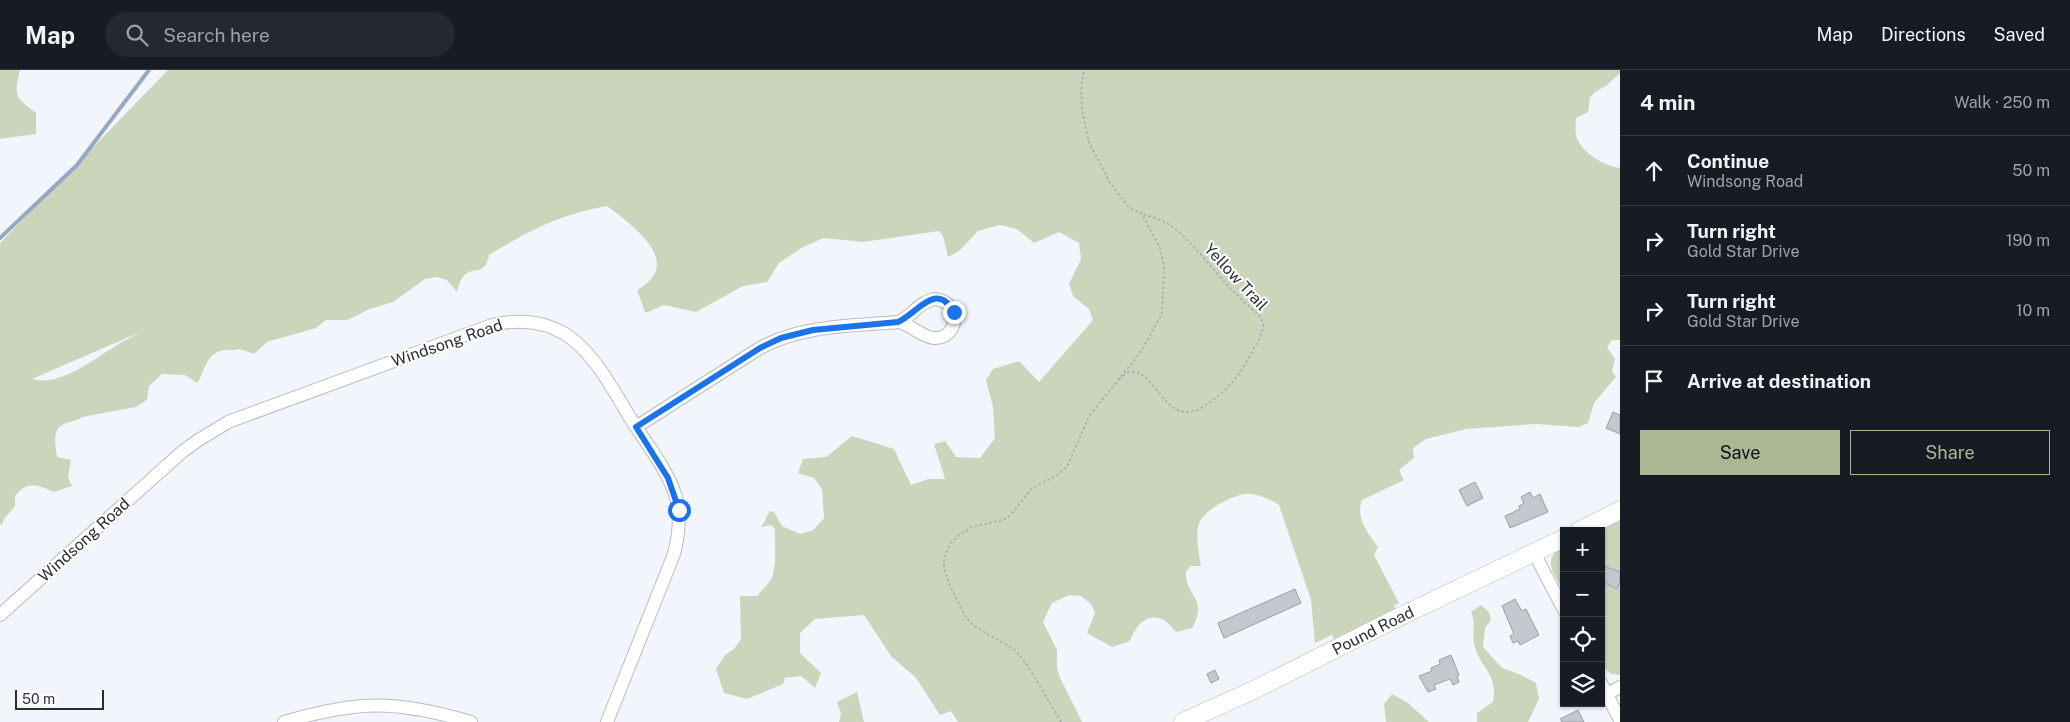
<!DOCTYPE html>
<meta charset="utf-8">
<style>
:root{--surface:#171b24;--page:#242831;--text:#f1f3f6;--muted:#9ea1a6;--line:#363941;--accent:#abb693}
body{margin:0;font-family:"Public Sans",sans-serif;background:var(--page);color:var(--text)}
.controls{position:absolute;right:15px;bottom:15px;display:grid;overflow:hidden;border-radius:0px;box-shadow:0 1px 4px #0004}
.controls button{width:45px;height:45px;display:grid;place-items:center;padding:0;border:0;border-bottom:1px solid var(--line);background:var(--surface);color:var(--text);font:25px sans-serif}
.scale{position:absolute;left:15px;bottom:12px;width:89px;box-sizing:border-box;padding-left:5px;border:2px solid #2c2e30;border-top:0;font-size:14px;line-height:18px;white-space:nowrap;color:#2c2e30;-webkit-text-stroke:4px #fff;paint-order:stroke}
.stop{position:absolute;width:15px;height:15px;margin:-11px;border:4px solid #1a73e8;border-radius:50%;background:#fff}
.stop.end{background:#1a73e8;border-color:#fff;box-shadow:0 1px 5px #0008}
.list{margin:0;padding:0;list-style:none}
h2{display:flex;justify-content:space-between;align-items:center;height:65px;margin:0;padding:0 20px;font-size:21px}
h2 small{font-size:16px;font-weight:400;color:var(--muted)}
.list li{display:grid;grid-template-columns:32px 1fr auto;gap:15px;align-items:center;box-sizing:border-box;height:70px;padding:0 20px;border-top:1px solid var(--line)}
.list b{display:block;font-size:19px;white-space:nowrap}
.list p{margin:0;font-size:16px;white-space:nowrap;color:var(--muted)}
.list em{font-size:16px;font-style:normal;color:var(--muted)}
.actions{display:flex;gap:10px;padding:15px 20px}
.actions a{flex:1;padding:11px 0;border:1px solid var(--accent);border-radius:0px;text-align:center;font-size:18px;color:var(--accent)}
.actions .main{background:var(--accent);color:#111}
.icon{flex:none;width:28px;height:28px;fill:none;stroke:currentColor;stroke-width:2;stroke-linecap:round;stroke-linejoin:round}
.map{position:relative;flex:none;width:1620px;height:652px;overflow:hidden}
header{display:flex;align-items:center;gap:30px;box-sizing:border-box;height:70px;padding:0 25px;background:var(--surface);border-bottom:1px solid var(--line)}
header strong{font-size:24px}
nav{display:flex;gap:28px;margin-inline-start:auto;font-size:18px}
.search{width:350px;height:45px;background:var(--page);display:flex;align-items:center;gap:12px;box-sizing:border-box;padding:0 18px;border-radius:28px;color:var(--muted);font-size:19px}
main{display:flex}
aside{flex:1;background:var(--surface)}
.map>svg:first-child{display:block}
</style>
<header>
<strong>Map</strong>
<div class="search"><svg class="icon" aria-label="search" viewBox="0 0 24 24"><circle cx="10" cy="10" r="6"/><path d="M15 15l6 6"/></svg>Search here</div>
<nav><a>Map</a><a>Directions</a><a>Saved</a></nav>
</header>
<main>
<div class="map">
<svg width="1620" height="652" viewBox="0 0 1620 652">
<rect width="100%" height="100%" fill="#f2f6fc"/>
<path fill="#cbd5bb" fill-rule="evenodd" d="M0,0h20c-7,26 -4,28 16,43v21l-36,5z
M168,0h1452v3l-14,13 -11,6 -5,5 -2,15 -12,6c0,6 -1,12 0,17 4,17 28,31 44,33v172h-8l-5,7 8,12 -3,12 4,6 -22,26 -6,20 -9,4 -43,-3 -70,5 -40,10 -13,9 1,10 -15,12 5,10 -42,20c-7,18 6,33 16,47l-4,8 25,48 -5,3 4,9 -60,32 -6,-12 -17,8 -4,-43 -32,-95c-8,-6 -26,-13 -36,-11 -15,4 -42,17 -45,33 -2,13 1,27 3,39h-10l-5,5c-2,25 23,26 6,57l-16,4c-4,-4 -8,-10 -12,-12 -18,-9 -29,7 -34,21l-18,6 -25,-14 8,-20 -4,-9 -10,-8 -12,-1 -17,8 -9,19 14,28v18l3,10 22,44h-124l-7,-11 -11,4 -24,-37 -25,-22 -27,-41 -49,4 -15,14v20l21,20 -6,15 -14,-12 -16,2 -2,6 -36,15 -23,-6 -8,-24 9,-14 9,-6 7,-10 -1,-43h17c4,-5 10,-10 13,-15 8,-12 4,-38 5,-52l-4,-4 -10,2 5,-8 3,-8 5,1 8,14 18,8 13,-4 11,-12 -2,-29 -8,-11 -16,-5 5,-14 23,-2 26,-21 42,13 17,36 17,-6h17l-11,-35 11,-3 11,16 24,1 15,-20 -2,-31 -7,-27 7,-11 26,-8 20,21 54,-62 -4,-11 -16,-13 -4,-12 12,-25 -2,-16 -20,-11 -25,11 -17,-14 -17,-4 -22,6 -19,20 -11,6 -5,-21 -4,-5 -76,11 -39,-4 -21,9 -24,16 -12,19 -24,4 -47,26 -32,-7 -16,7h-3l-8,-22c49,-27 -5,-65 -30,-84 -46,8 -79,25 -118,49 -4,24 -19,8 -28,25 -2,3 -3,8 -4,12l-10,-12 -11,-3 -11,2 -32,23 -23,7 -23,11h-21l-10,8 -49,14 -13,12 -14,-5c-7,2 -13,0 -20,2 -15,5 -15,21 -23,32l-12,-8 -23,-1 -13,12 -2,14 -11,7 -54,10c-6,5 -12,4 -18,7 -13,5 -8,23 -7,33l14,3 -3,17 4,9 -18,6c-17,-7 -26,-12 -39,4v10l-11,13 -2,6 -2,-1v-281zM145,260c-9,5 -19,9 -28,15 -23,14 -57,42 -85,34z
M1620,446v56l-19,-7v-34h-10z
M1564,474v48c-11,-21 -23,-31 0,-48z
M1603,512l14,7 3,-7v93l-9,-1 -10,-8v-81z
M1481,535l8,7 2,8 -6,8 -2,19 19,21 19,7 15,8 3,16 -11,23h-51v-9l16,-11c6,-28 -15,-36 -19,-59 -2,-11 2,-20 -3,-31z
M857,622l7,30h-25l2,-8 -4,-12z
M1392,624l16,9 21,19h-43l-2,-18z"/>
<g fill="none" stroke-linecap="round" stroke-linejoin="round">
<path stroke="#97a8c3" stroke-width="4" d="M0,168l77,-73 72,-95"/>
</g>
<path fill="#c4c8ce" stroke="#9b9fa4" d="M1613,342l7,3v19l-14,-6z
M1475,412l8,16 -16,8 -8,-16z
M1530,422l3,6 7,-4 8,18 -38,16 -5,-12 15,-7 -1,-3 5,-3 -3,-6z
M1601,495l19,7v10l-3,7 -14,-7 -2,3z
M1295,519l6,14 -77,35 -6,-15z
M1515,529l7,12 4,-2 13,26 -19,10 -2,-4 -5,2 -3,-7 4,-2 -12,-28z
M1451,585l8,20 -2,1 2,6 -6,3 -3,-6 -16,6 2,4 -8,3 -9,-16 13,-5 -1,-3 9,-4 -1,-4z
M1215,600l4,9 -8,4 -4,-9z
M1578,640l6,12h-22l-2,-3z"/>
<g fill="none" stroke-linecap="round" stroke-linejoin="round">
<defs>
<path id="street" d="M934,229c28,2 26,40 0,39 -12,-1 -23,-13 -35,-16 13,-6 20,-20 35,-23z
M636,357l124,-79c42,-23 92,-22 139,-26
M1534,483l30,57
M0,545l182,-163 15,-11 31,-19 264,-97c26,-6 50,-5 73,9 30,18 51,62 69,90 15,23 34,47 42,73 5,19 3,38 -2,57l-67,168
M1601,613l19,37
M1607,624l13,-7
M284,652c75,-22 112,-22 187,0"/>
<g id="secondary">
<path d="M1579,461l41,-21"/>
<path id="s1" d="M1183,652l75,-34 135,-68 171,-82"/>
</g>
</defs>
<use href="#street" stroke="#b8bcc1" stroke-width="14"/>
<use href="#secondary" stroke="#b8bcc1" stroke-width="19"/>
<path stroke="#adb0b5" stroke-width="2" stroke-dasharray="2.5 2.5" stroke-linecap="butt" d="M1119,309c4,-3 8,-7 13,-7 25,-1 33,57 71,35 25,-16 38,-33 51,-59 4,-6 8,-13 9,-21 1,-9 -8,-15 -14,-21 -26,-22 -45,-51 -70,-74 -11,-10 -23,-14 -37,-18
M1061,652l-33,-56 -13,-16 -41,-24 -9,-10 -16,-32 -5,-17v-9l7,-15 8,-8 13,-8 31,-7 8,-5 21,-27 24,-12 11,-9 22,-51 51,-63 22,-39 2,-47 -4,-19 -18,-34 -14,-8 -18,-23 -21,-41 -7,-32 -1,-21 3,-19"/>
<use href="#street" stroke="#fff" stroke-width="12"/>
<use href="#secondary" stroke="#fff" stroke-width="18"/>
</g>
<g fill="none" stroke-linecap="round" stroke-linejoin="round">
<path stroke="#1a73e8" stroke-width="6" d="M679,440l-11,-32 -32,-51 124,-79 21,-10 32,-8 85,-8c19,-8 38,-42 56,-10"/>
</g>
<g text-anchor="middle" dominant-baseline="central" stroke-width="4" stroke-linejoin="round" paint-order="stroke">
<g font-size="16" fill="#2c2e30" stroke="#fff">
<text transform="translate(1236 207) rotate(47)">Yellow Trail</text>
<text transform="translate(447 273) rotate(-19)">Windsong Road</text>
<text transform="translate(84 470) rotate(-42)">Windsong Road</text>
<text stroke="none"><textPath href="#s1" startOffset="211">Pound Road</textPath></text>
</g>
</g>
</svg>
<div class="controls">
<button>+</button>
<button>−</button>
<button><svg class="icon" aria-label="locate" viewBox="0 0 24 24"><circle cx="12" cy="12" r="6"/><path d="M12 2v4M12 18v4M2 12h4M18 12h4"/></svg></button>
<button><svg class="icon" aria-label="layers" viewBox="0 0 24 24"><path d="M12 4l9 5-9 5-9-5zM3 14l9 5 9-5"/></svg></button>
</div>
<div class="scale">50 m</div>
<div class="stop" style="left:679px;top:440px"></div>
<div class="stop end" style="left:954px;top:242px"></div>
</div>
<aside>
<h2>4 min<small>Walk · 250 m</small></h2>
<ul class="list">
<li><svg class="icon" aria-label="ahead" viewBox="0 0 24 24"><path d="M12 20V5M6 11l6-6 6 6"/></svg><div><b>Continue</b><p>Windsong Road</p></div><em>50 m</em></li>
<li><svg class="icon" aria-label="right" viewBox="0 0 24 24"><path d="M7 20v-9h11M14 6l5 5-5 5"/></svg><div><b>Turn right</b><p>Gold Star Drive</p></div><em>190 m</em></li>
<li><svg class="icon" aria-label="right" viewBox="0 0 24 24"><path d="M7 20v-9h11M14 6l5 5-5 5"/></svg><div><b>Turn right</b><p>Gold Star Drive</p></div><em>10 m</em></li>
<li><svg class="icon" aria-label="arrive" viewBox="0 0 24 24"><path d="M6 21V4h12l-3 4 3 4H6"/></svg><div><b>Arrive at destination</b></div></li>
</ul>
<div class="actions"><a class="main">Save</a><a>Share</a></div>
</aside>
</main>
